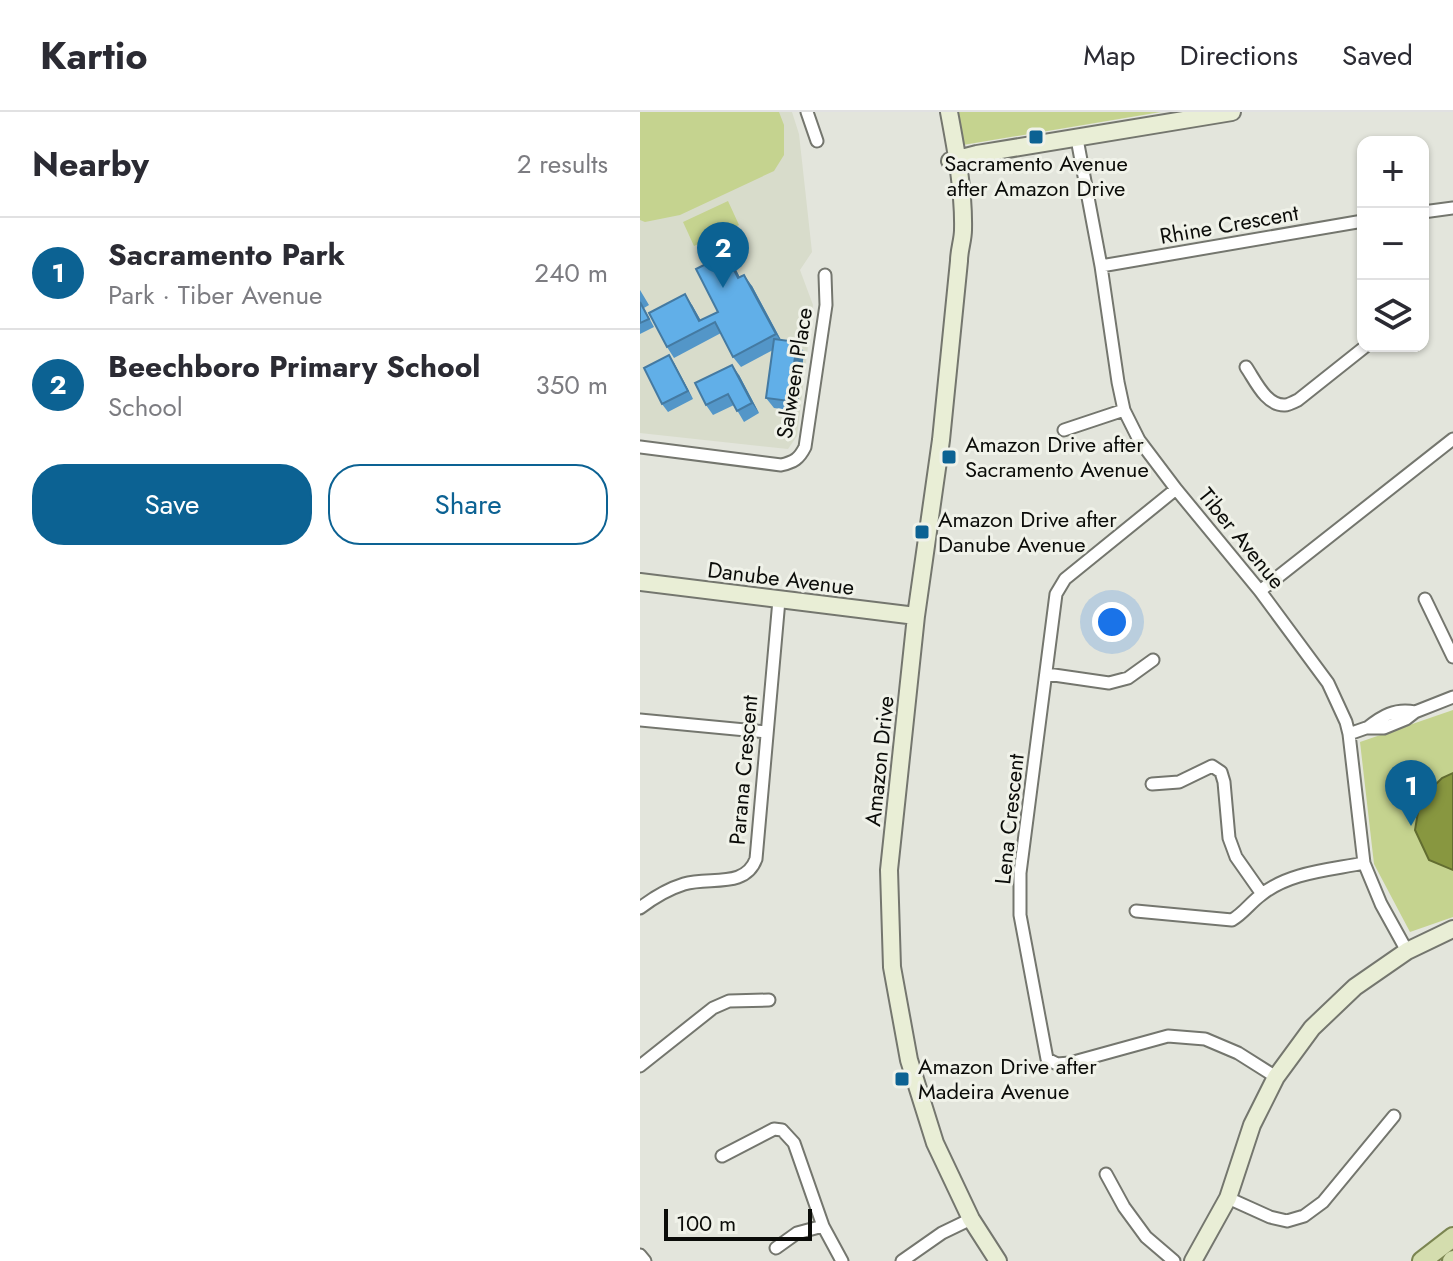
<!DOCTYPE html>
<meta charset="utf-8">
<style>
:root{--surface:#fff;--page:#f7f7f7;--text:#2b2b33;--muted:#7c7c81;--line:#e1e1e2;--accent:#0c6293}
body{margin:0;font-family:Jost,sans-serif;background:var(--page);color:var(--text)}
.controls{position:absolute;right:24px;top:24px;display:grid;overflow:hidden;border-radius:16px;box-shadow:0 2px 6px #0004}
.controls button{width:72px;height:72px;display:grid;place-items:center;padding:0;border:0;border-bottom:2px solid var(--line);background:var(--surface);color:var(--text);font:40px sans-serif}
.scale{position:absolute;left:24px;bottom:20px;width:148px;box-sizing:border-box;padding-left:8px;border:4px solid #0b0c09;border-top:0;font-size:22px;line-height:28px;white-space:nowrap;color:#0b0c09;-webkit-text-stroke:6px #f0f2e9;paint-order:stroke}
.you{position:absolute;left:472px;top:510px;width:28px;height:28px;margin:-20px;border:6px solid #fff;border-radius:50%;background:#1a73e8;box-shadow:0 0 0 12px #1a73e833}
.badge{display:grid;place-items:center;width:52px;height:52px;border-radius:50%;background:var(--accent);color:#fff;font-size:26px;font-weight:700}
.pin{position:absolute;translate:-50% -66px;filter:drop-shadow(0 2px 4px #0008)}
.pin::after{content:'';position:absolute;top:42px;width:28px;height:24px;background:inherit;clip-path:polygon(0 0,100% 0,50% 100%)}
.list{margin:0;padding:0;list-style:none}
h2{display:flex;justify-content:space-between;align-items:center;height:104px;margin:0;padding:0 32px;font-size:34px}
h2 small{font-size:26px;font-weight:400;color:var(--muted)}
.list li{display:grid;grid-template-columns:52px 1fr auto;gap:24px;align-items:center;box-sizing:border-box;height:112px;padding:0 32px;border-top:2px solid var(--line)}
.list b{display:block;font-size:30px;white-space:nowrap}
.list p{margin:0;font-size:26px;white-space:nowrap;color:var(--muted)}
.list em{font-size:26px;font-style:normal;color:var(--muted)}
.actions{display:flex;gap:16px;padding:24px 32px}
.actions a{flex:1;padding:18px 0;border:2px solid var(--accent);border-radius:32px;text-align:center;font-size:28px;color:var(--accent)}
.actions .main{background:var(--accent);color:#fff}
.icon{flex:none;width:44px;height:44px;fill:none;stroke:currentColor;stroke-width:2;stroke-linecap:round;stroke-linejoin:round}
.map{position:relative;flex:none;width:813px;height:1149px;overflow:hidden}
header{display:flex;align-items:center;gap:48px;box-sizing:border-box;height:112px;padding:0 40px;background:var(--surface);border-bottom:2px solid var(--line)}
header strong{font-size:38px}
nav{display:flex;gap:44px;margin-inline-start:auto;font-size:28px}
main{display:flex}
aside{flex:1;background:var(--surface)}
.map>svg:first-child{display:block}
</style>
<header>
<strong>Kartio</strong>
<nav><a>Map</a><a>Directions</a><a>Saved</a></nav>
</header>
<main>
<aside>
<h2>Nearby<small>2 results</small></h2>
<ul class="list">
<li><span class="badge">1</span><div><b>Sacramento Park</b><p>Park · Tiber Avenue</p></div><em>240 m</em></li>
<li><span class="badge">2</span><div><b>Beechboro Primary School</b><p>School</p></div><em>350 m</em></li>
</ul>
<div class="actions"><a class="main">Save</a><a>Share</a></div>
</aside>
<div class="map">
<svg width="813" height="1149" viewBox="0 0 813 1149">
<rect width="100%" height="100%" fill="#e3e5dc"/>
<path fill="#d8dccb" d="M0,0h152l7,22 13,118 -12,18 13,35 -16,131 -9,13 -148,-16z"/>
<path fill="#c5d38f" d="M0,0h139l5,13v30l-10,16 -94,44 -35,7 -5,-2z
M312,0h209l-204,34z
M88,89l11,24 -45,21 -11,-24z
M813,598v207l-43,15 -36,-68 -14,-122z"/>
<path fill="#889740" stroke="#626d30" stroke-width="2" d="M813,661v97l-24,-10 -14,-30 5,-30 22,-22z"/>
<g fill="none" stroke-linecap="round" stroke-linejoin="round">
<defs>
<path id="street" d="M167,0l10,29
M437,27l24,127 17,116 6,28 15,30 37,49 84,102 68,92 18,39 3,12 15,129 17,41 26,47
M783,100l30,-4
M461,154l262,-45
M606,255c9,13 20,39 39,38 2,0 11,-4 13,-5l68,-54
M424,318l60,-20
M0,335l141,18c13,-3 18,-6 24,-18l21,-142 -1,-30
M536,377l-111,90 -9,15 -36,279v42l27,144 10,5 13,-1 98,-27 37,3 33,14 38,24
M620,479l193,-152
M785,487l28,58
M407,562l62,9 19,-5 25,-18
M0,608l127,12
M727,616c15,-12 28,-20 48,-16
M709,622l17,-6h18l22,-9 9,-7 38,-15
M512,672l27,-2 33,-16 9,6 3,10 5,56 7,19 26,37
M0,796c13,-10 28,-19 44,-24 25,-8 61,5 72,-25l23,-259
M496,799l96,9c12,-7 18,-17 29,-25 28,-23 69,-25 103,-32
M0,954l73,-58 16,-7 40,-1
M82,1044l52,-27 8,1 12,13 29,83 19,35
M466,1062l18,33 22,30 28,24
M588,1086l42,19 17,4 17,-5 19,-14 71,-86
M136,1136l21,-15 26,-7
M0,1143l5,6
M262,1149l40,-28 29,-14"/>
<path id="secondary" d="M309,0c7,37 15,80 14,118 0,10 -4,20 -4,31l-18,179 -25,176 -27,254 3,97 17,93 26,83 36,76 27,42
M310,49l27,-7 255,-42
M0,470l276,34
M553,1149l35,-63 24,-73 24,-48 36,-49 43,-41 52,-36 46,-22"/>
<path id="primary" d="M782,1149l31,-24
M812,1149l1,-1"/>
</defs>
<use href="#street" stroke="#74766e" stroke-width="15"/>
<use href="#secondary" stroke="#74766e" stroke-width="20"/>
<use href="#primary" stroke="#7b8551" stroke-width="22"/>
<use href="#street" stroke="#fff" stroke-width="11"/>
<use href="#secondary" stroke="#e9eed6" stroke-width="16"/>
<use href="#primary" stroke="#d4ddae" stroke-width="18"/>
</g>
<path fill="#5396c8" d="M93,152l7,14 12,8 29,54 16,2 7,10 -7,59 -23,-3 -8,-10 7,-48 -32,17 -8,-10 -12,-24 -47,25 -7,-11 25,-42 9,16 17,-9z
M0,178l9,15 -5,3 10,19 -14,7z
M34,251l19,36 -25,13 -6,-8z
M99,263l20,38 -15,9 -10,-17 -21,10 -7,-10z"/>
<path fill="#447aa2" d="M86,142l7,10 13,25 -8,-11z
M104,163l8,11 31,58 -7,-10z
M45,182l7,11 13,23 -6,-7z
M157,230l7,10 -7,59 -8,-10z
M29,243l5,8 19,36 -5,-8z
M92,253l7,10 20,38 -7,-10z"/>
<path fill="#61afe8" stroke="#447aa2" stroke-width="2" d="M86,142l12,24 6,-3 32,59 -43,23 -18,-35 -48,25 -18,-34 36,-19 14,27 19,-9 -22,-43z
M0,190l9,17 -9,4z
M134,227l23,3 -8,59 -23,-3z
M29,243l19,36 -26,13 -18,-36z
M92,253l20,38 -15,8 -9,-17 -22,11 -11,-22z"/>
<g fill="#0c6293" stroke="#f0f2e9" stroke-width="3">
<rect x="388" y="17" width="16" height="16" rx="4"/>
<rect x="301" y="337" width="16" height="16" rx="4"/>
<rect x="274" y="412" width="16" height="16" rx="4"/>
<rect x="254" y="959" width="16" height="16" rx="4"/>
</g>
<g text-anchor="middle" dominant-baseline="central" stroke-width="6" stroke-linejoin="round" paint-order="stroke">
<g font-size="22" fill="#0b0c09" stroke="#f0f2e9" text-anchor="start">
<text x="396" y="51" text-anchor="middle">Sacramento Avenue<tspan x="396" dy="25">after Amazon Drive</tspan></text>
<text x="325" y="332">Amazon Drive after<tspan x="325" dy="25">Sacramento Avenue</tspan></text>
<text x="298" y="407">Amazon Drive after<tspan x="298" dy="25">Danube Avenue</tspan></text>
<text x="278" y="954">Amazon Drive after<tspan x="278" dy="25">Madeira Avenue</tspan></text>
</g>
<g font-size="22" fill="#0b0c09" stroke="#f0f2e9">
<text transform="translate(589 112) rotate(-10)">Rhine Crescent</text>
<text transform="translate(154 261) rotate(-81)">Salween Place</text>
<text transform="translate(602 426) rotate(51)">Tiber Avenue</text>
<text transform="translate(141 466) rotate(7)">Danube Avenue</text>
<text transform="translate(239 649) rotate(-84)">Amazon Drive</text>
<text transform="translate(103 658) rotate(-85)">Parana Crescent</text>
<text transform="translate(369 707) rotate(-84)">Lena Crescent</text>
</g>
</g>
</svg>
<div class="controls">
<button>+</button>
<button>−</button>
<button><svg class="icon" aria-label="layers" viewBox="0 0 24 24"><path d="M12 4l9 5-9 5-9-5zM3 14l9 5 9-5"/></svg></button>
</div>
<div class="scale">100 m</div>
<div class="you"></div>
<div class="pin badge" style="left:771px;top:714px">1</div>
<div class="pin badge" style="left:83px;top:176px">2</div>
</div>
</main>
